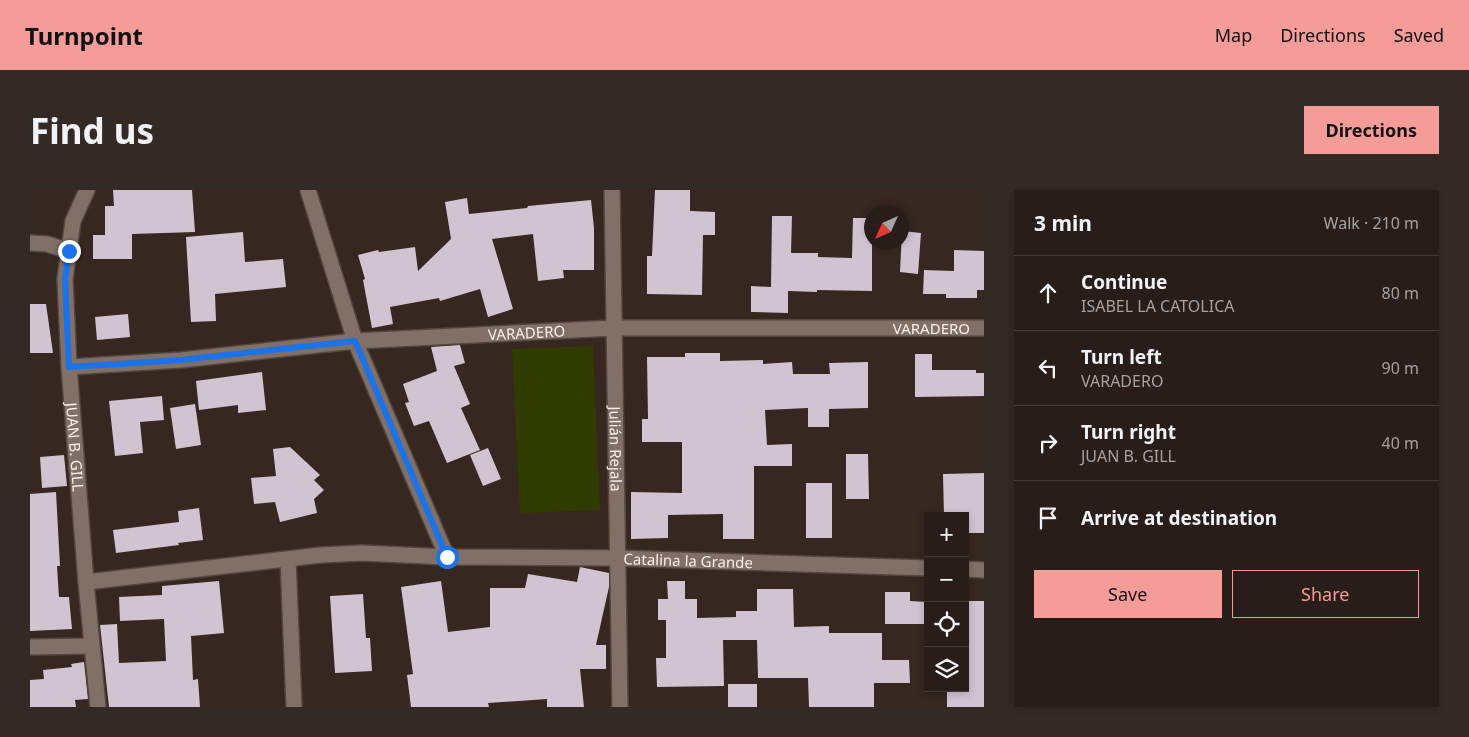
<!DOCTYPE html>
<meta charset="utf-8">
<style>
:root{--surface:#281d18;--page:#342a25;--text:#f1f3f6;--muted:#a5a2a2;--line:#443b37;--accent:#f59b98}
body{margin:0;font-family:"Noto Sans",sans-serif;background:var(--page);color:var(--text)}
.controls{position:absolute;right:15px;bottom:15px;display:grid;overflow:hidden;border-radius:0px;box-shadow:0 2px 8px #0003}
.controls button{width:45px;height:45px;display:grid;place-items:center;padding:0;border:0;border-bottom:1px solid var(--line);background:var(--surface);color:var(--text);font:25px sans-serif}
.compass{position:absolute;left:834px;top:15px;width:45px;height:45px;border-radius:50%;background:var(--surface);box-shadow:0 2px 8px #0003;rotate:225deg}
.stop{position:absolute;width:15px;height:15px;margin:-11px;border:4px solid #1a73e8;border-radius:50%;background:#fff}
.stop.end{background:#1a73e8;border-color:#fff;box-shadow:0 1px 5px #0008}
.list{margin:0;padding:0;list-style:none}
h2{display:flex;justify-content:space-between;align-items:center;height:65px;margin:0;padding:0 20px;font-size:21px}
h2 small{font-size:16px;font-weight:400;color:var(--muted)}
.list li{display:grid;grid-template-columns:32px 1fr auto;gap:15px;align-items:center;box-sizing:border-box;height:75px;padding:0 20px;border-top:1px solid var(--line)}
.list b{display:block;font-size:19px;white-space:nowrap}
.list p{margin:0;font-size:16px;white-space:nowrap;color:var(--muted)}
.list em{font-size:16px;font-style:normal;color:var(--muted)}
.actions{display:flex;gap:10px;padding:15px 20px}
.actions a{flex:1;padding:11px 0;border:1px solid var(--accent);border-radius:0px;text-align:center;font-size:18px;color:var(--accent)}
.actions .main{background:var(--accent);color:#111}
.icon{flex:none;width:28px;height:28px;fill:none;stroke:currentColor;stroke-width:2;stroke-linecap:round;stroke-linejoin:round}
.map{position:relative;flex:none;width:954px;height:517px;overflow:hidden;border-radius:0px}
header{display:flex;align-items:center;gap:30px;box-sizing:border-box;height:70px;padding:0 25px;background:var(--accent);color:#111}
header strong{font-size:24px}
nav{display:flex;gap:28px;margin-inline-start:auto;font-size:18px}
.intro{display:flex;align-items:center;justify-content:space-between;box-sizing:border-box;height:120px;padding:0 30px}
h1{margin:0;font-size:35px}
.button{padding:12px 22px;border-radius:0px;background:var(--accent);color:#111;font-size:18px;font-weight:700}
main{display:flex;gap:30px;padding:0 30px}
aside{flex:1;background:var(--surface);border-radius:0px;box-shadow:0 2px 8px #0003}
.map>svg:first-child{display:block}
</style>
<header>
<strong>Turnpoint</strong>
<nav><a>Map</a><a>Directions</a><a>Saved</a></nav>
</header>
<div class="intro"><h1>Find us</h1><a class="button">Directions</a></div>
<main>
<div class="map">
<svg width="954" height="517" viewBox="0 0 954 517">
<rect width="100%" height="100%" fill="#362720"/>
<path fill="#313c02" d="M563,156l7,164 -80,3 -8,-164z"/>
<path fill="#d2c3d3" d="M83,0h79l3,42 -63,2v25h-39v-24h12v-29h9z
M625,0h35v21l25,1v23h-12l-1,60 -55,-1v-38h5z
M437,8l2,16 58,-6 1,-2 63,-6 3,28v42h-31l1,8 -26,3 -5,-47 -41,5 21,70 -25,8 -8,-28 -40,12 -1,-3 -49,9 3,17 -21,4 -9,-48 2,-1 -7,-24 20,-5 1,2 36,-5 3,24 33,-32 -6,-37z
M742,26h20l-1,37h27v4l34,1 1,-40h15v9h4v64l-55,-1v2l-29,-1v22l-37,-1v-26l20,1z
M872,41l19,2 -3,41 -18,-2z
M213,42l2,30 38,-3 3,28 -71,7 1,27 -25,1 -5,-85z
M924,60l30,1v39h-7v8h-31v-4h-23l1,-24 30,1z
M0,114h16l7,49h-23z
M98,124l2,23 -33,3 -2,-23z
M430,155l5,18 -11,3 16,38 -9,4 19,42 -33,13 -18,-42 -15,5 -9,-23 4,-1 -6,-18 34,-13 -6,-24z
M655,163h35v8l43,-1v4l29,-2 1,12h37l-1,-11 39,-1v46l-39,1v18h-21v-19l-43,2 2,35 25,-1v22h-38v73h-31v-25l-55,1v23l-37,1v-47l51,1v-51h-40v-23h6l-1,-62h38z
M885,164h17v16h44v3h8v23l-69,1z
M232,182l4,38 -28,3v-8l-39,5 -3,-29z
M132,206l2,24 -24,2 3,31 -28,3 -6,-55z
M165,214l6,41 -25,4 -6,-41z
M260,257l30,28 -6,5 10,10 -10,9 3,14 -37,9 -5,-20 -21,2 -3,-26 25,-2 -3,-27z
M458,258l13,31 -18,7 -13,-31z
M816,264h22l1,45h-23z
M34,265l3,31 -25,2 -2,-31z
M954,283v60h-19v-17h-21l-1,-42z
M776,293h26v55h-26z
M26,302l4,74h-3l2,31h10l3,32 -42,2v-137z
M169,318l4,32 -25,3 1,2 -63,8 -3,-23 66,-8 -1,-11z
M550,377l29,6v14l-13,58h10v24h-26l4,38h-37v-8l-59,4 1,4h-78l-4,-32 6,-1 -12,-87 40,-6 7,51 42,-5v-39h35l3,-14 49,8z
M189,391l5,52 -33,3 2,44 5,-1 2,28h-91l-9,-82 17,-1 2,39 47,-2 -2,-42 -44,2 -1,-24 43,-2v-9z
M637,391h18v18h12v19l39,-1v-6h21v-22h36l1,38 35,-1v7h53v27h27l1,23h-36v24h-65l-1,-29h-50l-1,-38h-34l1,46 -67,1 -1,-29h10v-38h-8v-21h10z
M855,402h25v9l18,1v22h-43z
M333,404l3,44h4l2,33 -37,2 -5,-77z
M935,411h19v106h-37v-19h18z
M54,472l4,37 -13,1 1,7h-46v-27l14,-1 -1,-9 29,-3 -1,-3z
M698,494h29v23h-29z"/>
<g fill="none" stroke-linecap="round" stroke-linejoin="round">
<defs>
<g id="minor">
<path id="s1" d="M57,0l-14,31 -8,58 4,88 17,215 12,125"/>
<path d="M278,0l47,151 92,216"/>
<path id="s2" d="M582,0l8,517"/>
<path d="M0,53l17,1 22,7"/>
<path id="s3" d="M39,177l112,-7 174,-19 259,-13h370"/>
<path d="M258,369l6,148"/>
<path d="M935,379l19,1"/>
<path id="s4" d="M56,392l235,-27 41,-2 85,4 170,1 311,10"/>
<path d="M0,457l62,-1"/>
</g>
</defs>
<use href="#minor" stroke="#52463f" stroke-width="18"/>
<use href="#minor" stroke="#817067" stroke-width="15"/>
</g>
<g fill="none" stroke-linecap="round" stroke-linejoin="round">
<path stroke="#1a73e8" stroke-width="6" d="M39,61l-4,28 4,88 112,-7 174,-19 92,216"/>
</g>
<g text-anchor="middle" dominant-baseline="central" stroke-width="5" stroke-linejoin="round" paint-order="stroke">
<g font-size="15" fill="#f9efe9" stroke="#2c1e16">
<text stroke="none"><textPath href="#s3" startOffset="864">VARADERO</textPath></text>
<text stroke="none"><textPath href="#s3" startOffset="459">VARADERO</textPath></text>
<text stroke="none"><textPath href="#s1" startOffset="261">JUAN B. GILL</textPath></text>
<text stroke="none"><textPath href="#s2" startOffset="259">Julián Rejala</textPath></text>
<text stroke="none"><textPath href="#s4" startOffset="604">Catalina la Grande</textPath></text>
</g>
</g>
</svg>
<div class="controls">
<button>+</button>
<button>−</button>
<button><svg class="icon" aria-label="locate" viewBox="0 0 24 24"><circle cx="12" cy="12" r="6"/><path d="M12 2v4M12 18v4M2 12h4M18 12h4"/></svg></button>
<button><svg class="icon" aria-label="layers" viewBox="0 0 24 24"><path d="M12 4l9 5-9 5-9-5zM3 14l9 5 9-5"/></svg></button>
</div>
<svg class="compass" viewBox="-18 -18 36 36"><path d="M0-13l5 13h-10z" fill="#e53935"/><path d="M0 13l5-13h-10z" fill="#a5a2a2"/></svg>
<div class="stop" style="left:417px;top:367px"></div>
<div class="stop end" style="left:39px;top:61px"></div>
</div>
<aside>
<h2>3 min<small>Walk · 210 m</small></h2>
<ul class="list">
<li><svg class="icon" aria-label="ahead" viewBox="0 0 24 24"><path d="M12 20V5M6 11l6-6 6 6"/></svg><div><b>Continue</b><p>ISABEL LA CATOLICA</p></div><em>80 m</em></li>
<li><svg class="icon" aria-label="left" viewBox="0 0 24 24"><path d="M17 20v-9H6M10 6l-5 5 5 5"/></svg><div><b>Turn left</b><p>VARADERO</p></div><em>90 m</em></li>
<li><svg class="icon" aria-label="right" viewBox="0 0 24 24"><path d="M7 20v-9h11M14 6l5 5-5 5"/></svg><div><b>Turn right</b><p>JUAN B. GILL</p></div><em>40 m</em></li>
<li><svg class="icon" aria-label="arrive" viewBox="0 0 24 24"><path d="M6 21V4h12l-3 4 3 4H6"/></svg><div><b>Arrive at destination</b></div></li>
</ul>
<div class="actions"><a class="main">Save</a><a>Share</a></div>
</aside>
</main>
